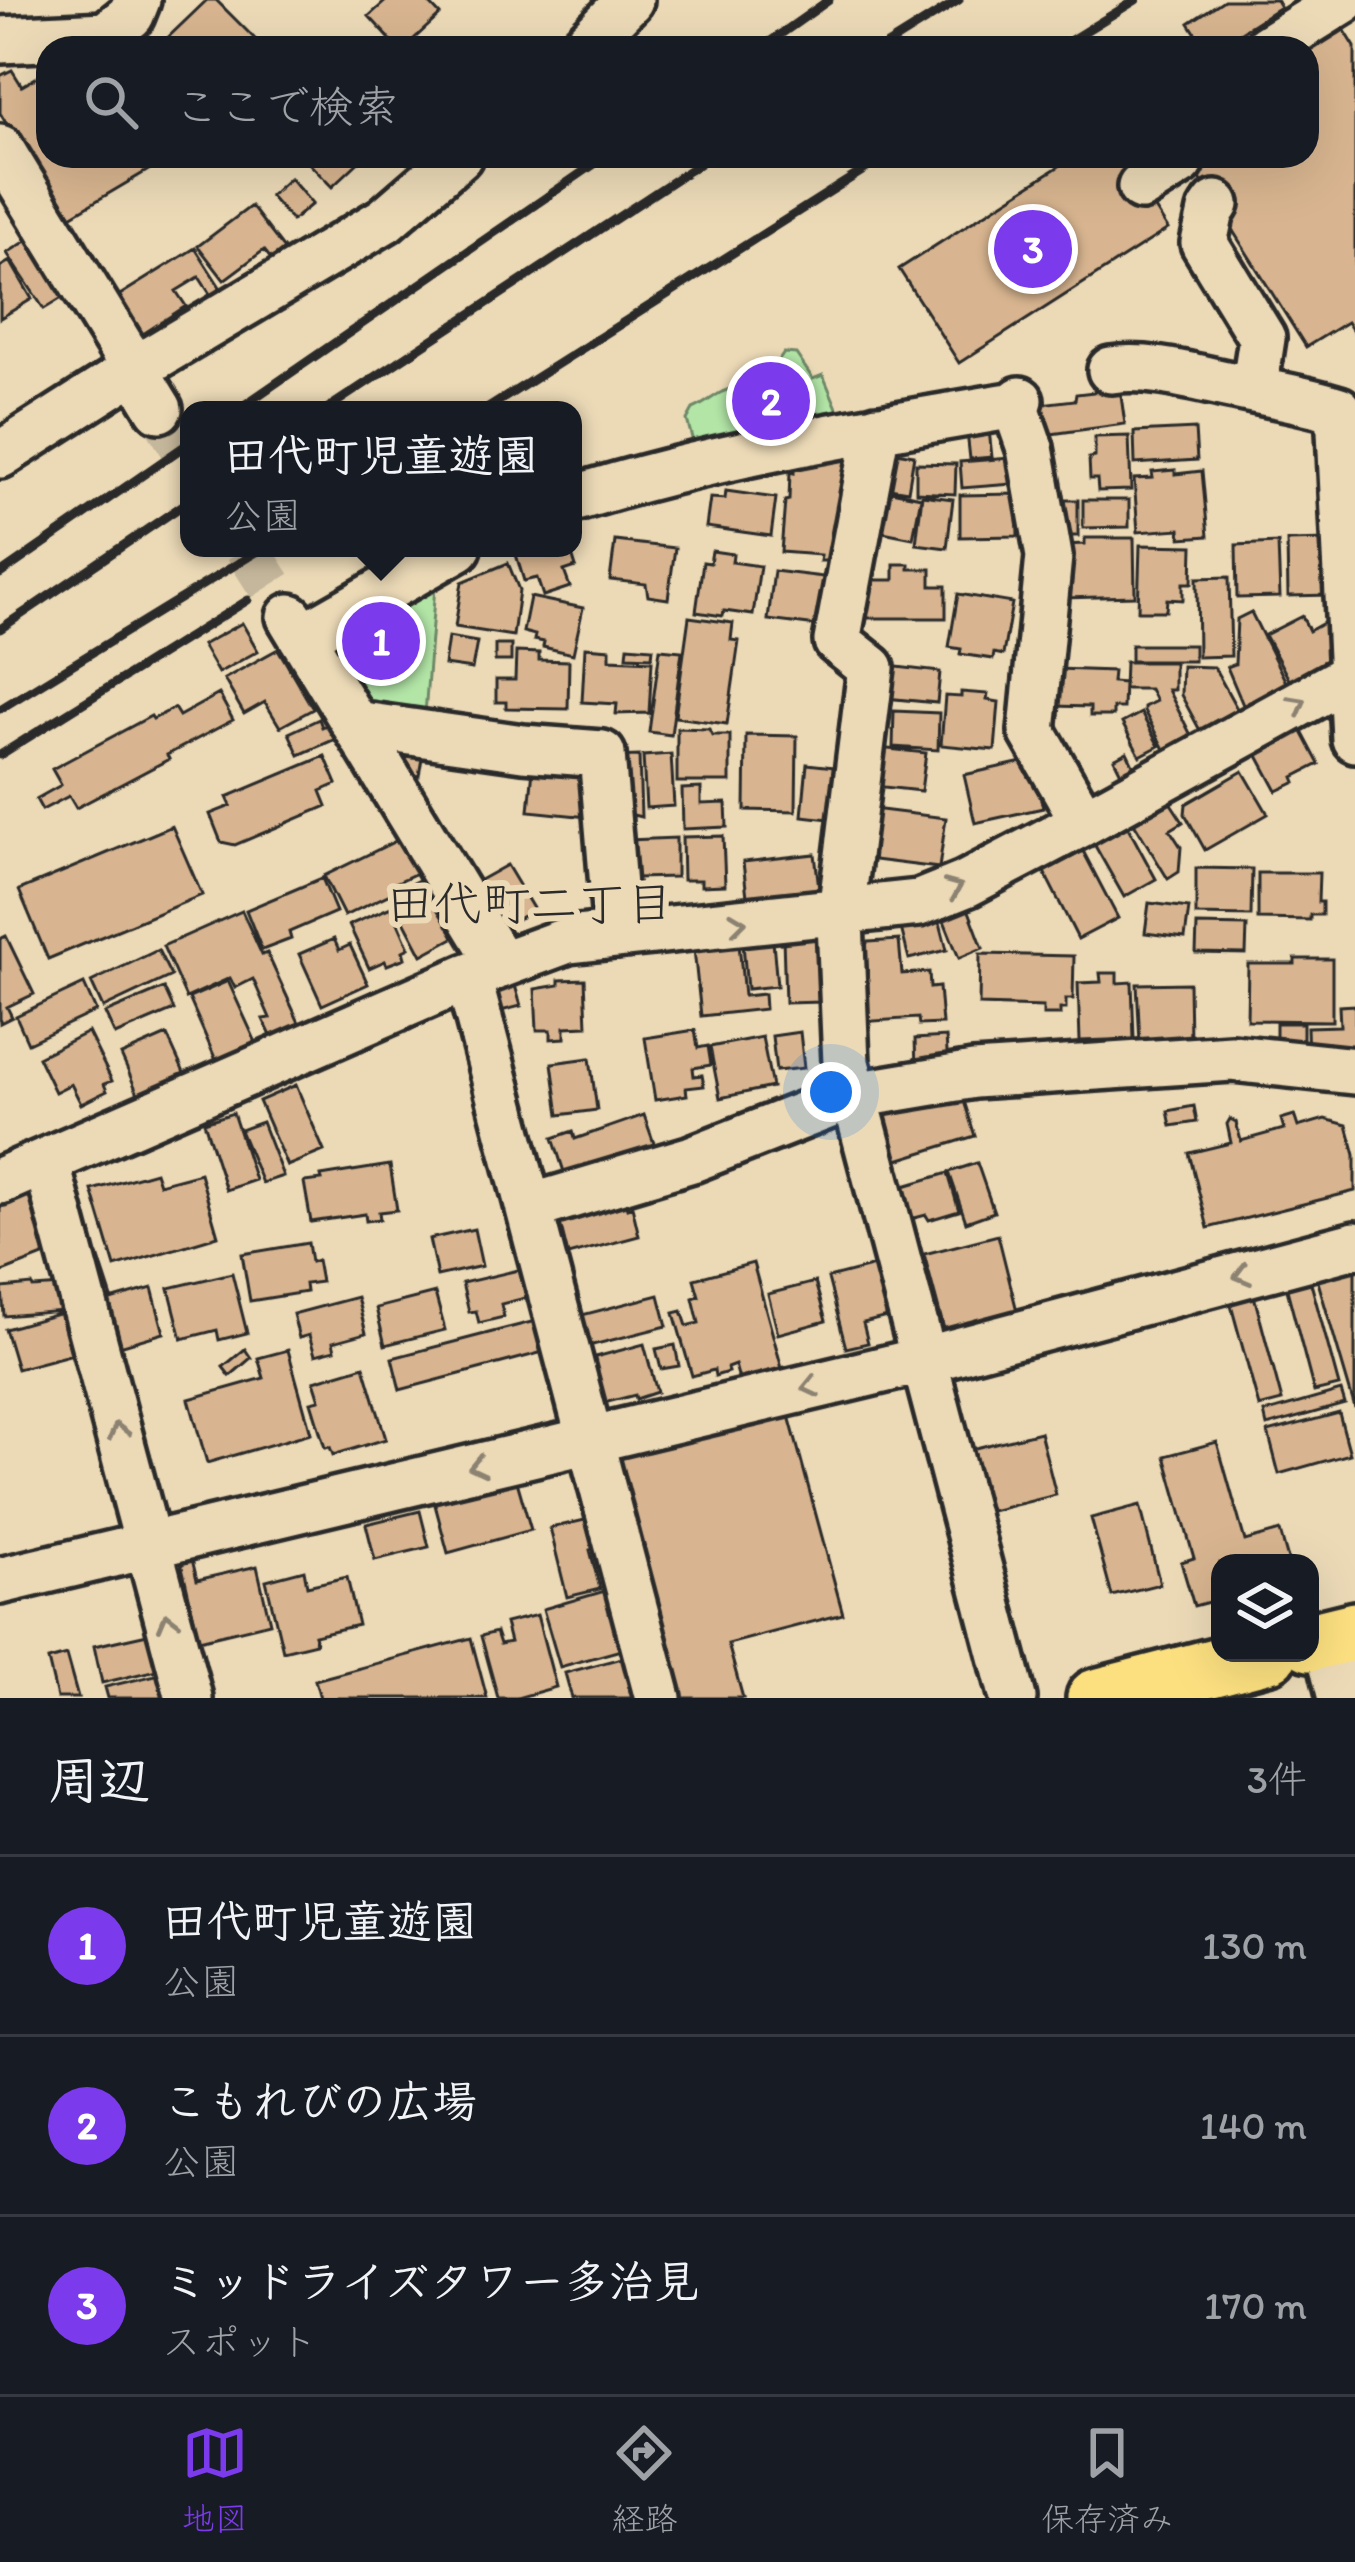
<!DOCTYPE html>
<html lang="ja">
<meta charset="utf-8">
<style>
:root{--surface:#171b24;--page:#20242c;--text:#f1f3f6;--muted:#9ea1a6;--line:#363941;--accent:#7c3aed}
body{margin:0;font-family:Itim,"Klee One",sans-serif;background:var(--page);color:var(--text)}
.controls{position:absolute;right:36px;bottom:36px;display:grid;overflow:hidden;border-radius:24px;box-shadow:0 12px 48px #0002}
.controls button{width:108px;height:108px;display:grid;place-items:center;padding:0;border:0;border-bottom:3px solid var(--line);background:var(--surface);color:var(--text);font:60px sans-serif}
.you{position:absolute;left:831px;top:1092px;width:42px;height:42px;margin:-30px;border:9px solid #fff;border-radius:50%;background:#1a73e8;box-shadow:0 0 0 18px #1a73e833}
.badge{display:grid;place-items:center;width:78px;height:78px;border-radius:50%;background:var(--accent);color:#fff;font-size:39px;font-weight:700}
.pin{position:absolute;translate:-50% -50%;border:6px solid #fff;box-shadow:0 3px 12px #0006}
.popup{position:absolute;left:180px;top:401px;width:402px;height:156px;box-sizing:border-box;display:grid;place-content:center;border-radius:24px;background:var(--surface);filter:drop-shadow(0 3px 9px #0005);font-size:39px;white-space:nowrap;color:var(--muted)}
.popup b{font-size:45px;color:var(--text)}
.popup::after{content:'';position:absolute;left:50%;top:100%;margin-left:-24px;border:24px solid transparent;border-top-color:var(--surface)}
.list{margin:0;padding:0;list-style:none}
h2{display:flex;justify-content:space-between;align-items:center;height:156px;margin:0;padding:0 48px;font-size:51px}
h2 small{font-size:39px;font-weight:400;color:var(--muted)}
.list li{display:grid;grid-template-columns:78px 1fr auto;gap:36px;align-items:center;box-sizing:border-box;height:180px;padding:0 48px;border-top:3px solid var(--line)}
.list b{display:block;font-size:45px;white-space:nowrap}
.list p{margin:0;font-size:39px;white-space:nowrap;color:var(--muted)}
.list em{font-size:39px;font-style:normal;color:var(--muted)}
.icon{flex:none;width:66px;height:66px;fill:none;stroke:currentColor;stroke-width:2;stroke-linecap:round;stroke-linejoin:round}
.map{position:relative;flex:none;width:1355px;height:1698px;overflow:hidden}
.search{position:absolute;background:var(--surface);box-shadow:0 12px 48px #0002;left:36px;right:36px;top:36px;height:132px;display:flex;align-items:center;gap:30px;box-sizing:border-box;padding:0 42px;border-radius:36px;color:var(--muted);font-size:45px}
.sheet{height:696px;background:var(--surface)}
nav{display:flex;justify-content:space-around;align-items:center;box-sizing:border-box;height:168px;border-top:3px solid var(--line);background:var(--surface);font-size:33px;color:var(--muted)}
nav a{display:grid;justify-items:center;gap:6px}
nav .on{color:var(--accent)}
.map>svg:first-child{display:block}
</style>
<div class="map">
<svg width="1355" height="1698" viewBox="0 0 1355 1698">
<rect width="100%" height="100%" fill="#ecdab7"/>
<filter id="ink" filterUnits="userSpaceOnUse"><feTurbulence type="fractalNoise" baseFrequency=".00833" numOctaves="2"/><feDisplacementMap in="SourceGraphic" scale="24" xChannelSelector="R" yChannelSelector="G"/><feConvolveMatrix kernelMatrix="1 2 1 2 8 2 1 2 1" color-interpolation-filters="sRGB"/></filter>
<g filter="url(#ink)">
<path fill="#b2e5a6" stroke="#6e8868" stroke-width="3" d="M784,353l12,1 17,25 10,-4 14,33 1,13 -143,28 -8,-29 6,-11c11,-4 19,-12 29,-17 14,-6 29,-10 44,-13z
M436,573l-12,154 -56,-10 -37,-65 1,-22z"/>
<path fill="#d8b590" stroke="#2b2b2b" stroke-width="3" d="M207,0h9l48,48h-107z
M387,0h39l14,15 -36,33h-6l-29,-32z
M1224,0h52l4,7 -64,41h-11l-16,-25z
M1337,18l18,29v287l-8,-12 -41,25 -117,-186 7,-5h111v-108z
M12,70l10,16 19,-11 7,8v73h110l4,6 -98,58 -64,-107v-37z
M302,156h63l-33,31z
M1075,156h46l47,73 -209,134 -60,-94z
M290,178l22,26 -20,17 -22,-25z
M251,206l33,43 -13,10 -7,-9 -40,30 -26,-34z
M38,234l37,56 -31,19 -37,-56z
M195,248l27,42 -10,7 -13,-20 -23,14 10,15 -46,30 -25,-38z
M10,261l22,38 -32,19v-51z
M1120,389l5,35 -89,12 -4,-31 43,-5 1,-6z
M1195,429l2,31 -62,4 -1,-32z
M989,430l3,27 -22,2 -3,-27z
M1129,436l2,54 -33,1 -1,-12h-7l-1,-21 6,-1v-20z
M867,445l-25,113 -14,-1v4h-8l1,-6 -40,-3 4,-51 4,-1 1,-28 4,1v-12z
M883,450l31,5 -6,36 -31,-5z
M1023,457l2,26 -63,5 -2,-26z
M916,463l40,1 -1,30 -39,-2z
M1175,470v4l27,-3 6,65 -27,2 -1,-9 -42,3 -4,-53 19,-1 -1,-6z
M876,488l45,9 -8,41 -45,-9z
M726,491l50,7 -5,38 -65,-9 4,-29 15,1z
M1017,494l1,42 -58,1v-42z
M922,495l31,4 -6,49 -31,-4z
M1058,500h20v36h-15z
M1083,500h46v27l-46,1z
M1085,538h49l1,58 -72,2 -1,-53 23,-1z
M1330,540l2,55 -44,1 -1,-55z
M615,541l60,7 -7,51 -20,-3 -2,-12 -36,-4z
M1278,543l2,54 -43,1 -1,-53z
M1140,545l53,1 -1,37h-9v17l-16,-1 -1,12h-28z
M514,548h56l6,19 -12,4 6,16 -27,9 -6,-18 -13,3z
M712,551l21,3 -1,8 28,4 -7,49 -29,-4 -1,5 -27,-4 7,-50 7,1z
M508,563l11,27 -6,46 -58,-9 7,-45z
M894,564h15v5h22v17h15v32h-89l11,-38h26z
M774,571l66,8 -6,49 -66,-8z
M1229,577l2,79 -33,1 -1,-79z
M958,594l54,9 -9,52 -9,-2 -1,6 -33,-5 1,-5 -12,-2z
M530,597l53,11 -10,46 -30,-7 1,-5 -10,-2 1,-5 -12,-3z
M1251,612l39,78 -44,22 -19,-45 8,-3 2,-45z
M1302,616l7,15 18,-10 12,44 -45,24 -29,-54z
M689,617l44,6 -2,17 8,1 -12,83 -52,-7z
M242,623l16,28 -40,22 -16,-28z
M448,637l29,5 -5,27 -28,-4z
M495,645h16v16h-16z
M1131,645h63v16h-63z
M628,646l25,2 -1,9 -25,-1z
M585,647l25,2v10l42,2 -3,52 -33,1 1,-10 -35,-2z
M278,649l35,60 -33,18 -15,-25 -21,12 -20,-35z
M660,649l22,2 -11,84 -22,-3z
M516,652l23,1v7l30,1 -1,48 -62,-1v-6h-10v-22h19z
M1125,662h49v28h-6l26,51 -27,14 -23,-44v-4l12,-6 -6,-12h-26z
M880,665l60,7 -3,31 -51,-5z
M1182,666l32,1 27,49 -38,20 -22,-41z
M1056,669l57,2 -1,11 12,1 -1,25h-10v8h-23v-9l-36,-1z
M961,692l27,2 -1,6 12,2 -4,48 -54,-5 4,-49 16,1z
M219,694l14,26 -66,35 2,4 -93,49 -7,-12 -27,14 -6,-11 25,-14 -9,-16 99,-53 2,3 21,-11 5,8z
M894,711l45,2 -1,37 -45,-3z
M1141,713l18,33 -19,10 -18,-33z
M319,719l3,8 9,-4 7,15 -39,17 -10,-22z
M677,728l32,1 3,6h18v47h-53z
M1300,728l19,36 -25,13 2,5 -19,9 -21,-39z
M746,735l51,1 -1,75 -51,-1z
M409,737l16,3 -6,36 -16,-3z
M869,747l57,6 -5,38 -56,-6z
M1127,752l10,21 -13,6 -10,-20z
M671,754l3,52 -28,2 -3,-52z
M325,756l12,28 -16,7 6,15 -92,39 -14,-3 -11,-28 21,-8 -4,-9z
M639,756l2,61 -8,-2v13h-18l-3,-71z
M534,758l61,7 3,53 -69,-7z
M1031,760l12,48 -68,15 -11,-48z
M807,764l46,5 -5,52 -46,-5z
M1243,771l25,43 -63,36 -20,-36 1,-10z
M701,788v16l25,-1 1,24 -44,2 -1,-40z
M1168,799l15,23 -13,8 11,17 -2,25 -11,7 -37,-61z
M865,808l81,10 -7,50 -81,-10z
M1123,818l33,61 -32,18 -34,-60z
M172,826l30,69 -154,64 -29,-69z
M406,836l17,34 -32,15 3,7 -50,24 -20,-40z
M723,836l2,49 -24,1v-6h-18l-1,-43z
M676,838v39l-41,1 -1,-15h-5l-1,-23z
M1083,851l35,67 -40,21 -34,-67z
M815,854l5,43 -72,8 -5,-43z
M507,865l27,45 -36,20 -27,-45z
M1196,868l56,1 -1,47 -55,-1z
M1258,873h61l-1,29h4v13h-12v5l-52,-1z
M425,877l32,59 -35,19 -32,-61z
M322,878l14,34 -47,20 2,7 -29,11 -16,-40z
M966,903l17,45 -24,10 -18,-45z
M1149,903l40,5 -4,30 -40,-5z
M391,907l18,41 -6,3 2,7 -18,7 -2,-4 -16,7 -20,-43z
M242,911l20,44 5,-2 35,76 -28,13 -11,-23 7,-1 -17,-39 -18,9 -5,-10 -44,20 -23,-52z
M938,915l9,35 -38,9 -9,-35z
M1197,925l50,1 -1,28 -50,-1z
M6,936l28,58 -27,13 5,10 -12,6v-84z
M821,936l2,66 -38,1 -2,-66z
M334,939l5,11 11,-5 18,39 -46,21 -23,-51z
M899,940l3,34 27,-2 1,16 9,-1 3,37 -23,1 -1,-7 -58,4 -6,-79z
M773,941l4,45 -30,3 -4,-45z
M739,944l5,52 20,-2 1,15 -64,7 -7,-67z
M158,950l13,26 -68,32 -12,-26z
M980,954l94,2 -1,43h-7v10h-6v6h-17v-8l-64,-2z
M1295,959h37v62l-85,-1 1,-56h47z
M1100,973h17v10l15,-1 2,57 -54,2 -2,-58 23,-1z
M585,979l2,47 -22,1v11l-14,1v-9h-14l-2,-41 24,-4v-5z
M228,981l31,68 -40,18 -30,-69z
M514,982l7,24 -28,7 -7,-24z
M1189,983l1,58 -50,2 -3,-59z
M84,984l12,27 -68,32 -12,-27z
M164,988l10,22 -59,25 -10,-22z
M1355,1005v51l-47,1 -1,-30 33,-1 -1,-20z
M1276,1023h27v28h-27z
M695,1030l3,18 10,-2 3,19 -18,3 1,8 8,-1 2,11 -18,2 1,7 -32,5 -10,-62z
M88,1032l24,49 -8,3 3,7 -26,13 -10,-20 -16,8 -17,-35z
M800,1032l4,36 -28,3 -4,-35z
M167,1035l18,40 -46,21 -18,-41z
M762,1037l10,50 -52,11 -10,-51z
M946,1037l2,30 -32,1 -1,-29z
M590,1058l7,52 -38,5 -7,-52z
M296,1085l28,66 -37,15 -28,-65z
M959,1085l16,51 -84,26 -19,-61z
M1194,1106l3,16 -26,4 -3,-15z
M233,1113l22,67 -29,10 -22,-68z
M644,1115l13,37 -91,26 -13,-40 20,-7 2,8z
M1294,1115l4,12 27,-8 22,6 8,30v36l-147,37 -19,-75 42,-10 -4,-19 3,-5 6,3 5,19 43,-12 -3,-10z
M262,1122l21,54 -21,7 -22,-53z
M977,1163l17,49 -28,10 -17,-50z
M390,1165l7,45 -18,2 1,7 -14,2 -1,-7 -54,8 -7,-40 18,-2 -1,-4z
M155,1172l4,12 41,-11 18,63 -103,31 -23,-77z
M948,1173l11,38 -30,9 -3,-5 -19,5 -10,-32z
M33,1194l23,57 -56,22v-66z
M624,1198l3,10 5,-2 7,30 -71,19 -11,-44z
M474,1229l8,37 -45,10 -8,-37z
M998,1235l19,76 -73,18 -20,-75z
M308,1243l3,19 6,-2 4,22 -16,2 1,8 -56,9 -8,-47z
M98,1255l14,43 -11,3 -14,-42z
M753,1263l30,109 -43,11 -5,-18 -8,3 1,4 -13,4 -1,-6 -22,6 -18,-63 8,-2 5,15 12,-3 -6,-25 6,-2 -5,-17z
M882,1264l13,51 -32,8 5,20 -22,5 -18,-70z
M1355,1264v144l-39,-133z
M527,1268l6,28 -32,8 3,13 -25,6 -3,-12 -7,1 -7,-29z
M232,1273l15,60 -28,7 -2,-10 -35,9 -13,-51z
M1309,1276l30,110 -25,6 -29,-110z
M815,1282l11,39 -48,13 -10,-40z
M32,1285l1,3 29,-2 2,25 -60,5 -2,-28z
M152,1288l12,45 -51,15 -13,-45z
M1253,1292l29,109 -23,6 -30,-109z
M435,1293l10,37 -60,15 -9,-37z
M659,1295l8,31 -82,21 -7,-31z
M357,1297l9,36 -33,9 2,8 -20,5 -6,-20 -10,3 -6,-24z
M65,1312l12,41 -60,16 -12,-40z
M543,1319l8,31 -151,40 -8,-32z
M644,1344l13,48 -21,7 -1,-4 -35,9 -12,-45z
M675,1345l4,21 -18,3 -5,-20z
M245,1349l6,9 -21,18 -7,-9z
M288,1350l23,83 -104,30 -18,-64 75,-21 -6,-20z
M364,1366l22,73 -53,16 -3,-8 -5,1 -14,-46 9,-2 -6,-19z
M1341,1391l4,13 -78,22 -3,-13z
M788,1412l55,202 -115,30 15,54h-65l-64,-239z
M1339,1413l11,41 -71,20 -11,-42z
M1040,1432l16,63 -73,18 -16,-63z
M1217,1442l28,99 35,-10 9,32h-69v36l-26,7 -13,-44 13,-4 -29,-102z
M516,1478l15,52 -83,23 -14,-52z
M1140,1505l20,79 -48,12 -21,-78z
M420,1511l9,36 -54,13 -9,-36z
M589,1519l7,29 -6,2 10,39 -33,8 -17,-69z
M192,1559l5,21 60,-14 13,57 -71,17 -18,-78z
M304,1570l3,16 40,-9 11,48 -44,10 2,8 -33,8 -17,-71z
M615,1588l17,59 -72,20 -17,-58z
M537,1615l19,72 -39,11h-19l-17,-62 15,-4 4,12 10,-2 -5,-19z
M156,1632l9,36 -63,15 -8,-37z
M471,1638l16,60h-167l-5,-18z
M66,1655l12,43h-21l-9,-38z
M625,1657l11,41h-64l-7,-25z
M168,1672l6,26h-66l-3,-11z"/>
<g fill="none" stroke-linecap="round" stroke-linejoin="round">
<path stroke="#c5b79b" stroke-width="45" stroke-dasharray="45 22" stroke-linecap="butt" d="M159,409l30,48
M246,548l44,69"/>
<defs>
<path id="minor" d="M0,40l106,-5 25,-20 6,-15
M582,48l48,-48
M1267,48l77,-48
M0,148l159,261
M1141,187l40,-25 -3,-6
M1216,204l-5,7 -7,32 58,95 -8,52
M1111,370c40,-6 84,8 124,16 35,8 70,13 104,24l16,329
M1015,405l15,43 19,108 -17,175 52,91
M877,428l-40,213 34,27 -31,253 6,142 167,635
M0,455l135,-86 250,-149 74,-64
M573,499c143,-45 294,-69 442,-94l5,-5
M290,617l211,348
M302,637l156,-89
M355,724l168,24 79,6 15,181
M468,977l190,721
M46,1161l143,537
M0,1181l468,-204 100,-37 351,-37 47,-19 118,-62 271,-149
M531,1207l161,-48 163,-64 119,-20 258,-17 123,13
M0,1581l924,-221 431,-115
M1326,1638l15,60"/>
<path id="major" d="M1310,1642l45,-11
M1096,1698l173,-45"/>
</defs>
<use href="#minor" stroke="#2b2b2b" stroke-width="54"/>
<use href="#major" stroke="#2b2b2b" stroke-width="66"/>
<use href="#minor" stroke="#ecdab7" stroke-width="45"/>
<use href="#major" stroke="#fce080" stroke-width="57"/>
<path stroke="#2b2b2b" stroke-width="9" d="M761,48l68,-48
M882,48l77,-48
M1058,48l78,-48
M237,410l369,-254
M325,410l386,-254
M485,410l401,-254
M0,574l189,-131
M0,629l189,-128
M0,709l263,-161
M0,755l248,-155"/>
</g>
<defs><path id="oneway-chevron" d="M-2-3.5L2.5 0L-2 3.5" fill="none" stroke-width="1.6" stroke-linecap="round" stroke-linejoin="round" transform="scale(3)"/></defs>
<g stroke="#8c8271">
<use href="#oneway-chevron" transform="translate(1298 704) rotate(-29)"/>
<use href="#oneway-chevron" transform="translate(954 888) rotate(-23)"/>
<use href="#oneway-chevron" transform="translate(738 923) rotate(-7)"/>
<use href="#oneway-chevron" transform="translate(1242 1275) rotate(165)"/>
<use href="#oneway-chevron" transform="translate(810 1387) rotate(167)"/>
<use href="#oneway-chevron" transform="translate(118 1431) rotate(-105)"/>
<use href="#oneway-chevron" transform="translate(477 1466) rotate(167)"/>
<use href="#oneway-chevron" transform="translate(168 1621) rotate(-105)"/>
</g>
</g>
<g text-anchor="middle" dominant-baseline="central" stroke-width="12" stroke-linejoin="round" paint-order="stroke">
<g font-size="48" fill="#2b2b2b" stroke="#ecdab7">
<text x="530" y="903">田代町二丁目</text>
</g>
</g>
</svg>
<div class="controls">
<button><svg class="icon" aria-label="layers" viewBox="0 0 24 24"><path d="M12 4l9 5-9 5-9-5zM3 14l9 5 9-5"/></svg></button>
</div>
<div class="you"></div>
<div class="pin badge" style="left:381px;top:641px">1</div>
<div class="popup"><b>田代町児童遊園</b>公園</div>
<div class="pin badge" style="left:771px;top:401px">2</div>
<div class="pin badge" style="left:1033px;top:249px">3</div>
<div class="search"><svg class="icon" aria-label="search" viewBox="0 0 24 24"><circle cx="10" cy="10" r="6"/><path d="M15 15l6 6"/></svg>ここで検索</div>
</div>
<section class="sheet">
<h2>周辺<small>3件</small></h2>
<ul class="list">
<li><span class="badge">1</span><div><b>田代町児童遊園</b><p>公園</p></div><em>130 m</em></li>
<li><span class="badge">2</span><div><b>こもれびの広場</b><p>公園</p></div><em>140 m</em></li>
<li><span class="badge">3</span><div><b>ミッドライズタワー多治見</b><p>スポット</p></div><em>170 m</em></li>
</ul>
</section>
<nav>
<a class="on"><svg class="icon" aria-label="map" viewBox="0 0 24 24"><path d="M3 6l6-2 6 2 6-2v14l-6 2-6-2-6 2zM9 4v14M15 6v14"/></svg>地図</a>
<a><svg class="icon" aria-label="directions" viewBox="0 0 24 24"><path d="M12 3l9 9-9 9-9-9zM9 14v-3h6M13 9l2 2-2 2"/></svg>経路</a>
<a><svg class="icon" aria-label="saved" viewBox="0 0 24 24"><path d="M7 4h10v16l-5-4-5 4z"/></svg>保存済み</a>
</nav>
